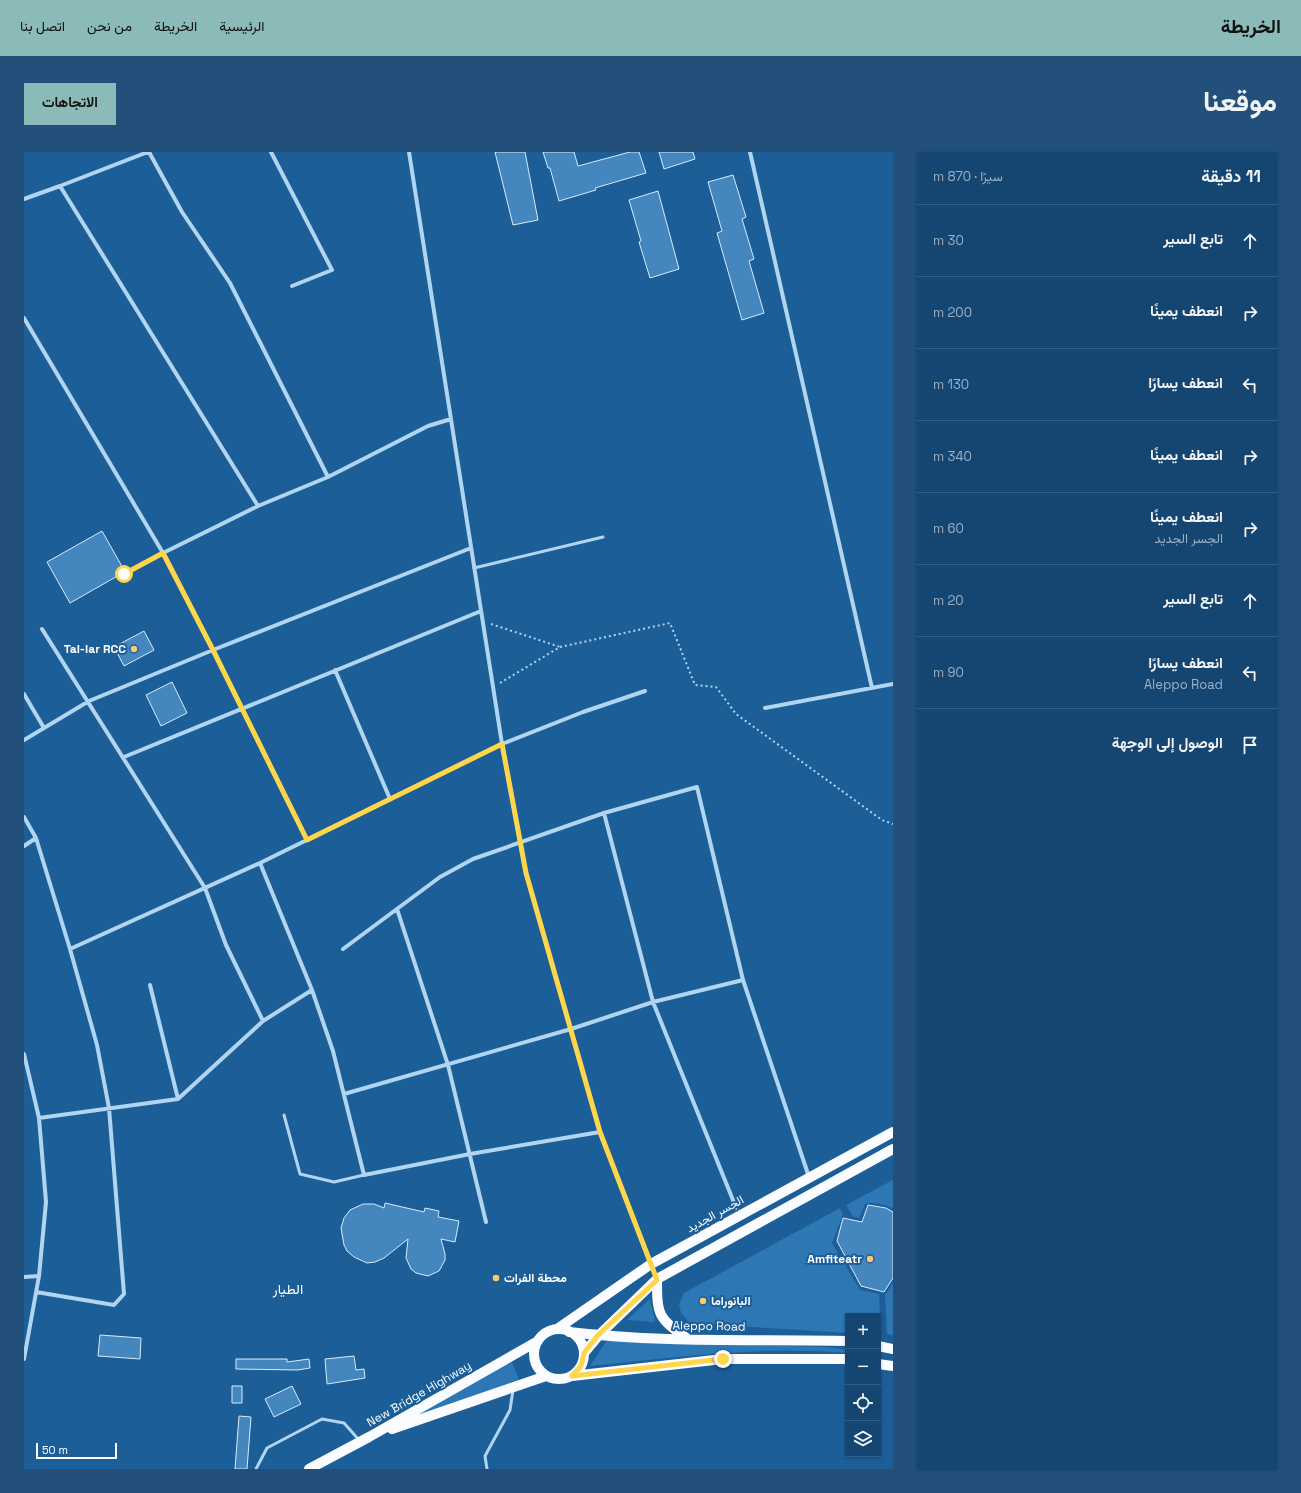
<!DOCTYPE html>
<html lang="ar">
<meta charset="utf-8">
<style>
:root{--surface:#154672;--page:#22507a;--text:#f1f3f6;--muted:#9db1c4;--line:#345e84;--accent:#8bbbb9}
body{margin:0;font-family:"Space Grotesk",Vazirmatn,sans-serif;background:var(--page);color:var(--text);direction:rtl}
.controls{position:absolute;right:12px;bottom:12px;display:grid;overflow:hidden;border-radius:0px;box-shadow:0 1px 3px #0004}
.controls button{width:36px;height:36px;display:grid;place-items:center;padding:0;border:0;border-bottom:1px solid var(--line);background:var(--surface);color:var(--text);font:20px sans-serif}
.scale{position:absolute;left:12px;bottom:10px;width:81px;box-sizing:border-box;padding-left:4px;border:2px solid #fff;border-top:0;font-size:11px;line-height:14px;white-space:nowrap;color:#fff;-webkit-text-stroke:3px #1c5e98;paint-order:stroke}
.stop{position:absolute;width:12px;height:12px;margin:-9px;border:3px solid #ffd54a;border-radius:50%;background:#fff}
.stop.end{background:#ffd54a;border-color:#fff;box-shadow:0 1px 4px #0008}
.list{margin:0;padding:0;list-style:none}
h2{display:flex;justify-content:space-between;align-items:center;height:52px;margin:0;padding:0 16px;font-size:17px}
h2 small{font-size:13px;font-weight:400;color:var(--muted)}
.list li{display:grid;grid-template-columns:26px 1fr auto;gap:12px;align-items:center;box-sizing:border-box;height:72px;padding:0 16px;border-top:1px solid var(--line)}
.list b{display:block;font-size:15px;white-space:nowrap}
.list p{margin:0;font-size:13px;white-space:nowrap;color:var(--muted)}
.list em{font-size:13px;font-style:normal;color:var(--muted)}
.icon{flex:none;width:22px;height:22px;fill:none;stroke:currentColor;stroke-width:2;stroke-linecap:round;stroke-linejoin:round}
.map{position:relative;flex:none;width:869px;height:1317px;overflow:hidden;direction:ltr;border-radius:0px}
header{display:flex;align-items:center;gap:24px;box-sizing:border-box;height:56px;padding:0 20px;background:var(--accent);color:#111}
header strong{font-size:19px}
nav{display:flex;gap:22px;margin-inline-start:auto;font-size:14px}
.intro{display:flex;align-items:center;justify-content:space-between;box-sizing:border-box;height:96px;padding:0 24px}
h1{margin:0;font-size:28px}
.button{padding:10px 18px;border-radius:0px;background:var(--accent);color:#111;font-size:14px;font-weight:700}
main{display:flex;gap:24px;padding:0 24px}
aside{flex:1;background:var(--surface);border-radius:0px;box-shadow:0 1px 3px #0004}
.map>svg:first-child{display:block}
</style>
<header>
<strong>الخريطة</strong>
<nav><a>الرئيسية</a><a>الخريطة</a><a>من نحن</a><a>اتصل بنا</a></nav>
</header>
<div class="intro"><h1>موقعنا</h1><a class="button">الاتجاهات</a></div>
<main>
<aside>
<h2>11 دقيقة<small>سيرًا · 870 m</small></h2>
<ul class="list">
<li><svg class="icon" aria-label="ahead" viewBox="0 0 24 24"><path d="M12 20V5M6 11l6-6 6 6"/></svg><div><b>تابع السير</b></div><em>30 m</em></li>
<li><svg class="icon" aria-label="right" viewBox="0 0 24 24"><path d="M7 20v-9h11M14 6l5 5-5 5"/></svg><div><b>انعطف يمينًا</b></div><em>200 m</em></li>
<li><svg class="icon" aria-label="left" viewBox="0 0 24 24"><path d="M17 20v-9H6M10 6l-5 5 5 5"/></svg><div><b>انعطف يسارًا</b></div><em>130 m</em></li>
<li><svg class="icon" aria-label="right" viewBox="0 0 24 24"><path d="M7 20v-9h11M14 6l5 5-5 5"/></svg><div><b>انعطف يمينًا</b></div><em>340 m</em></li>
<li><svg class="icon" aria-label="right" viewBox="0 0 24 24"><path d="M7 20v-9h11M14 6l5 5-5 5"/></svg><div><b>انعطف يمينًا</b><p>الجسر الجديد</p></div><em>60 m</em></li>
<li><svg class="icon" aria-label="ahead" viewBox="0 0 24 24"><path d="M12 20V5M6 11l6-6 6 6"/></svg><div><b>تابع السير</b></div><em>20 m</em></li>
<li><svg class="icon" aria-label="left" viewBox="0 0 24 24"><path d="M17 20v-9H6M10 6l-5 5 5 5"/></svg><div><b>انعطف يسارًا</b><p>Aleppo Road</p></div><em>90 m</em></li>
<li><svg class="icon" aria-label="arrive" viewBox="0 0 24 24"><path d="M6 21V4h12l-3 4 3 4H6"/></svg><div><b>الوصول إلى الوجهة</b></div></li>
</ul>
</aside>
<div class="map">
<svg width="869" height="1317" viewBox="0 0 869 1317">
<rect width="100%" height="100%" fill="#1c5e98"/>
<path fill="#2c77b4" d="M869,1028v28c-8,-3 -19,-7 -28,-4l-6,14 -6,-1 -7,-12z
M816,1056l3,6 -11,29 28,47 19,4 2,41h-3v-19h-30v17l-128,-8 -31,-3 -8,-9 -2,-9 5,-11z
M869,1131v52l-6,-1 -2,-39z
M626,1147l5,23 -28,-2z
M583,1188l217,7 24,3v3c-86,-7 -172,4 -258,13z
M488,1210l7,18 -111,39z"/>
<path fill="#4487bf" stroke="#d8ebfb" d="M471,0h30l13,68 -25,5z
M519,0h31l4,14 52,-14h9l7,21 -51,15 1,2 -37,11 -9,-33h-2z
M635,0h34l2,7 -31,10z
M709,23l13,42 -4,2 12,40 -5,2 15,52 -22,7 -25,-87 5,-2 -14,-49z
M634,39l21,78 -29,9 -11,-36 2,-1 -12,-41z
M78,379l22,39 -3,2v2l-51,29 -23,-41z
M120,479l10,19 -30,16 -10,-19z
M148,530l15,31 -26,13 -15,-31z
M361,1051l39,9 1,-4 14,3 -1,6 21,4 -4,21 -14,-3 4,15v6l-6,11 -11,5 -12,-3 -5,-4 -5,-11 2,-19 -24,19 -9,4 -8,1 -13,-6 -7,-6 -3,-6 -3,-17 3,-10 6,-8 13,-6h11l10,4z
M844,1053l18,3 7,4v66l-9,14 -23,-6 -24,-45 6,-23 19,4z
M76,1183l41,3 -1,21 -42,-3z
M330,1204l2,14 8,-1 1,9 -38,6 -2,-25z
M212,1207h51v3l22,-3 1,9 -12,2 -62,-1z
M208,1234h10v17h-10z
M268,1234l9,18 -27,13 -9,-18z
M215,1264l12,1 -4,52h-12z"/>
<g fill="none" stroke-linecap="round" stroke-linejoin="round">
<path stroke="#b1d4f0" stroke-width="2" stroke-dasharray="2 3" stroke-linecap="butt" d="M467,472l69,23
M476,531l60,-36 110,-24 25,62 21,2 20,27 146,106 11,4"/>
<path stroke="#b1d4f0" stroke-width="3" d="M450,416l129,-31
M260,963l16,59 34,8 30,-7
M232,1317l11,-21 55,-29 22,4 15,17
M463,1317l-2,-13 25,-46 3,-20"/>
<path stroke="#b1d4f0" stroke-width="4" d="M125,0l33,60 48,71 98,194
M247,0l61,118 -40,16
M385,0l93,592 24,129 74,259 57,147
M726,0l122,536
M36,34l198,320
M0,47l36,-13 88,-34
M0,166l139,235 50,97 94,190
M100,422l39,-21 95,-47 70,-29 100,-51 23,-7
M18,477l163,259 21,57 37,76
M311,518l55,129
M0,542l20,34
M741,556l128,-24
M0,588l65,-39 124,-51 258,-102
M100,605l357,-146
M580,661l49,189 86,213
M0,665l12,21 34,111 27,96 12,63 15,186 -10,11 -78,-13
M0,694l12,-8
M236,711l52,127 21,61 31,124 106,-21 130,-22
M373,757l51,156 38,157
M46,797l190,-86 242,-119 81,-32 62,-21
M319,797l97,-72 33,-18 131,-46 93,-26 46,193 66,197
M126,833l28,114
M0,902l15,64 7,84 -7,74 -15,83
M320,942l227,-65 82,-27 90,-22
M15,966l139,-19 85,-78 49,-31
M0,1125l15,-1"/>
<path stroke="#fafcff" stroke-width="10" d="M633,1127c0,37 1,39 31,60
M533,1177l94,-65 242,-132
M510 1202a25 25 0 1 1 50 0a25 25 0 1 1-50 0Z
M545,1180c93,11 186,7 279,9
M854,1194l15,3
M560,1201l15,-18 58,-56 236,-130
M854,1212l15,2
M548,1224l151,-17h125
M368,1277l154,-53
M285,1317l60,-32 169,-96"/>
</g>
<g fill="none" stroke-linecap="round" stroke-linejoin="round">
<path stroke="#ffd54a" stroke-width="5" d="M100,422l39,-21 50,97 94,190 195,-96 24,129 74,259 57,148 -59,55 -14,18 -3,13 -9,10 151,-17"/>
</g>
<g fill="#ffc870" stroke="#1c5e98" stroke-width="1.5">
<circle cx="110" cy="497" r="4"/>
<circle cx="846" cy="1107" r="4"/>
<circle cx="472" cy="1126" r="4"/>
<circle cx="679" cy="1149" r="4"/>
</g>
<g text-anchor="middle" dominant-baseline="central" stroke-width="4" stroke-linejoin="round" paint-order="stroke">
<g font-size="12" font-weight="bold" fill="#fff" stroke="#1c5e98" text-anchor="end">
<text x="102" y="497">Tai-iar RCC</text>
<text x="838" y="1107">Amfiteatr</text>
<text x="480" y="1126" text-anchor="start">محطة الفرات</text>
<text x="687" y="1149" text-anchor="start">البانوراما</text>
</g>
<g font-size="12" fill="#fff" stroke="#1c5e98">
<text transform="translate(691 1062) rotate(-29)">الجسر الجديد</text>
<text transform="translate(685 1174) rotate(1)">Aleppo Road</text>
<text transform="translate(395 1242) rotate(-30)">New Bridge Highway</text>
</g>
<g font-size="14" fill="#fff" stroke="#1c5e98">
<text x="264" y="1137">الطيار</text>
</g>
</g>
</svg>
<div class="controls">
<button>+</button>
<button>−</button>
<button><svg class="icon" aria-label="locate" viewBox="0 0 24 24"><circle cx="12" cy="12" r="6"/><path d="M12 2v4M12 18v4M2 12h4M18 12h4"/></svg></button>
<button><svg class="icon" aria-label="layers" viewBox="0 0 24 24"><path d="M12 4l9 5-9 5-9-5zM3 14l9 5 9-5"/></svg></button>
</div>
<div class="scale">50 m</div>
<div class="stop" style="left:100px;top:422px"></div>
<div class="stop end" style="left:699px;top:1207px"></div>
</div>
</main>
